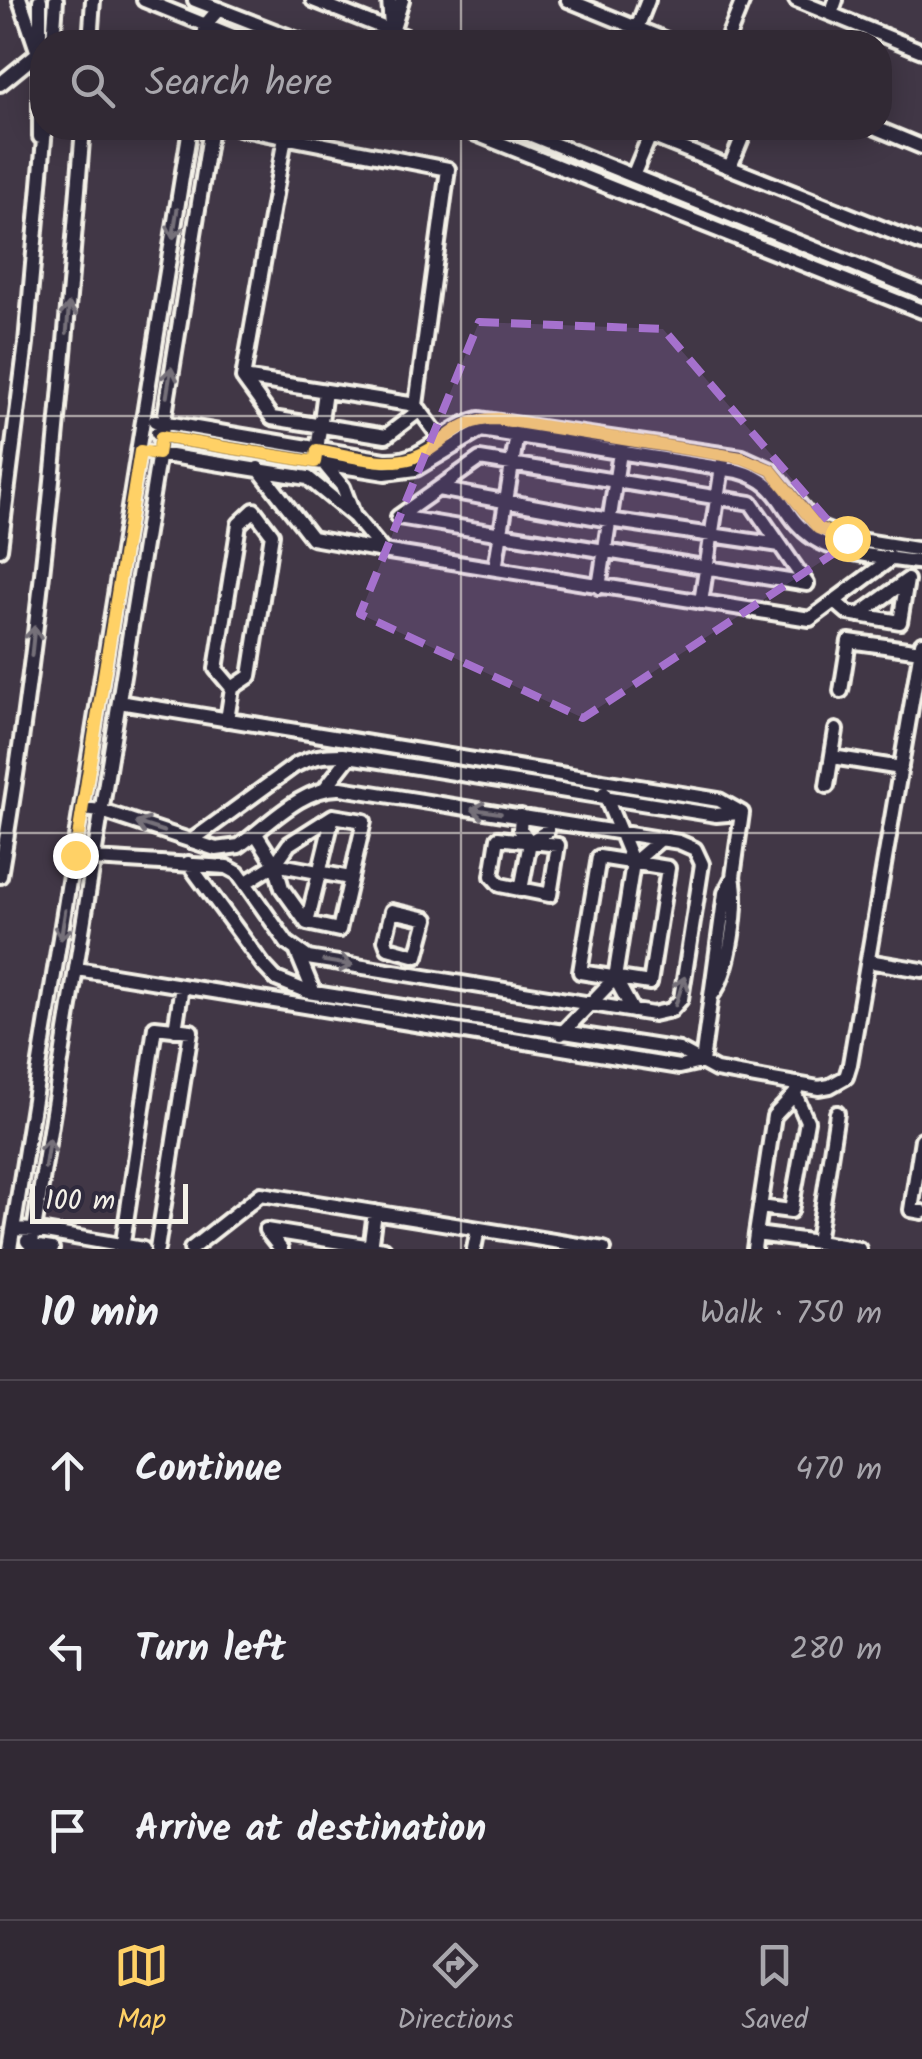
<!DOCTYPE html>
<meta charset="utf-8">
<style>
:root{--surface:#312934;--page:#39313c;--text:#f1f3f6;--muted:#a8a6ac;--line:#4c454f;--accent:#ffd166}
body{margin:0;font-family:Kalam,sans-serif;background:var(--page);color:var(--text)}
.scale{position:absolute;left:30px;bottom:25px;width:158px;box-sizing:border-box;padding-left:10px;border:5px solid #f4f1e8;border-top:0;font-size:28px;line-height:35px;white-space:nowrap;color:#f4f1e8;-webkit-text-stroke:8px #2f2a3d;paint-order:stroke}
.stop{position:absolute;width:30px;height:30px;margin:-22px;border:8px solid #ffd166;border-radius:50%;background:#fff}
.stop.end{background:#ffd166;border-color:#fff;box-shadow:0 2px 10px #0008}
.list{margin:0;padding:0;list-style:none}
h2{display:flex;justify-content:space-between;align-items:center;height:130px;margin:0;padding:0 40px;font-size:42px}
h2 small{font-size:32px;font-weight:400;color:var(--muted)}
.list li{display:grid;grid-template-columns:65px 1fr auto;gap:30px;align-items:center;box-sizing:border-box;height:180px;padding:0 40px;border-top:2px solid var(--line)}
.list b{display:block;font-size:38px;white-space:nowrap}
.list em{font-size:32px;font-style:normal;color:var(--muted)}
.icon{flex:none;width:55px;height:55px;fill:none;stroke:currentColor;stroke-width:2;stroke-linecap:round;stroke-linejoin:round}
.map{position:relative;flex:none;width:922px;height:1249px;overflow:hidden}
.search{position:absolute;background:var(--surface);box-shadow:0 5px 25px #0003;left:30px;right:30px;top:30px;height:110px;display:flex;align-items:center;gap:25px;box-sizing:border-box;padding:0 35px;border-radius:40px;color:var(--muted);font-size:38px}
.sheet{height:670px;background:var(--surface)}
nav{display:flex;justify-content:space-around;align-items:center;box-sizing:border-box;height:140px;border-top:2px solid var(--line);background:var(--surface);font-size:28px;color:var(--muted)}
nav a{display:grid;justify-items:center;gap:5px}
nav .on{color:var(--accent)}
.map>svg:first-child{display:block}
</style>
<div class="map">
<svg width="922" height="1249" viewBox="0 0 922 1249">
<rect width="100%" height="100%" fill="#413746"/>
<filter id="ink" filterUnits="userSpaceOnUse"><feTurbulence type="fractalNoise" baseFrequency=".01" numOctaves="2"/><feDisplacementMap in="SourceGraphic" scale="20" xChannelSelector="R" yChannelSelector="G"/><feConvolveMatrix kernelMatrix="1 2 1 2 8 2 1 2 1" color-interpolation-filters="sRGB"/></filter>
<g filter="url(#ink)">
<g fill="none" stroke-linecap="round" stroke-linejoin="round">
<defs>
<path id="minor" d="M144,0l104,42
M195,0l108,42
M313,0l106,42
M389,0l2,27
M568,0l103,42
M796,0l126,51
M831,14l5,-14
M637,28l11,-28
M53,42l3,-42
M90,42l3,-42
M203,42l3,-18 13,-15
M381,42l11,-10 10,-32
M726,42l17,-42
M0,84l38,-31 -18,-53
M238,128l210,41 -32,236 30,41
M461,128l461,183
M514,128l408,164
M631,128l291,116
M876,128l46,19
M40,137v-137
M285,137l-42,241 173,27
M730,167l16,-39
M633,176l17,-41
M243,378l29,40 114,18 34,-26
M155,421l230,39c43,2 56,-32 94,-41l263,38 29,13 47,57 29,11 75,12
M157,433l4,4 224,36 31,-4 65,-39 257,41c47,12 41,44 75,67 29,19 76,19 109,25
M152,453l156,25 46,38 29,35 427,68 82,-61
M316,458l9,-67
M480,459l271,44 56,81 -409,-67z
M324,464l19,23 10,27
M258,468l54,70 71,13
M438,489l171,31 171,25
M0,549l26,-206 19,-215
M495,569l22,-135
M599,587l22,-141
M834,601l14,12 52,9 7,-42 -48,35
M701,602l22,-141
M841,691l8,-50 72,10
M119,702l600,98 23,13
M227,720l5,-32 -16,-19 23,-145 15,-14 18,24 -22,142 -18,12
M832,757l69,11
M827,786l9,-56
M326,787l24,-31
M521,816l-1,13 10,13 17,-11v-10
M498,838l60,7 -8,50 -50,-10 -8,-9z
M191,841l103,-75c16,-9 30,-11 48,-11l374,60 23,-2
M75,855l19,4 133,8 11,6 49,70 21,15 345,56 18,-4 10,-11 21,-135 -7,-15 -16,-7 -338,-54c-37,-2 -73,37 -102,58l-23,3 -114,-38 -20,-2
M599,857l69,11 -18,115 -70,-11z
M188,863l75,102 13,14 32,13 371,58 37,20 103,18 11,-2 16,-9 4,-13 72,-421
M633,863l28,-24
M275,864l75,14
M0,876c42,-247 63,-499 83,-748
M245,883l30,-19 14,-20 44,-28 31,5 -25,109 -32,-7 -25,-35 -7,-24 -19,-30
M521,890l9,-48
M392,911l35,8 -10,37 -29,-8 -3,-8z
M307,923l26,-107
M297,952l17,41
M868,961l54,9
M77,969l602,98 22,-5
M615,978l18,33
M712,995c18,-22 27,-90 21,-118
M175,1030l7,-44
M561,1034l54,-56 18,-115 -29,-70
M702,1062l23,-169 8,-16 9,-64
M922,1139l-11,71 11,2
M760,1207l31,4 16,-90 -12,-27
M14,1229l20,1 109,19
M266,1230l118,19
M266,1230l15,19
M756,1234l18,-118 21,-22 3,-10
M27,1241l5,5 20,3
M817,1242l42,7
M10,1249l180,-1121
M31,1249l180,-1121
M122,1249l33,-222 36,4 -34,218
M191,1249l70,-55 343,55
M370,1249l5,-37
M474,1249l4,-20
M754,1249l2,-15 61,8 20,-129"/>
</defs>
<use href="#minor" stroke="#f4f1e8" stroke-width="20"/>
<use href="#minor" stroke="#2f2a3d" stroke-width="12"/>
</g>
<defs><path id="oneway-shaft" d="M-6 0H5M1.5-3L5.5 0L1.5 3" fill="none" stroke-width="1.6" stroke-linecap="round" stroke-linejoin="round" transform="scale(2.5)"/></defs>
<g stroke="#747079">
<use href="#oneway-shaft" transform="translate(175 224) rotate(99)"/>
<use href="#oneway-shaft" transform="translate(68 318) rotate(-85)"/>
<use href="#oneway-shaft" transform="translate(169 382) rotate(-81)"/>
<use href="#oneway-shaft" transform="translate(33 641) rotate(-84)"/>
<use href="#oneway-shaft" transform="translate(486 811) rotate(-171)"/>
<use href="#oneway-shaft" transform="translate(150 827) rotate(-162)"/>
<use href="#oneway-shaft" transform="translate(63 925) rotate(99)"/>
<use href="#oneway-shaft" transform="translate(338 963) rotate(9)"/>
<use href="#oneway-shaft" transform="translate(680 991) rotate(-72)"/>
<use href="#oneway-shaft" transform="translate(47 1153) rotate(-81)"/>
</g>
</g>
<g fill="none" stroke-linecap="round" stroke-linejoin="round" filter="url(#ink)">
<path stroke="#ffd166" stroke-width="12" d="M75,855l65,-404 18,3 3,-17 154,25 2,-12c27,4 68,17 95,8 37,-13 39,-39 85,-39l245,39 29,12 47,58 29,10"/>
</g>
<path fill="#a571cd" fill-opacity="0.2" stroke="#a571cd" stroke-width="8" stroke-dasharray="20 12" stroke-linejoin="round" d="M479,322l184,7 185,215 -265,174 -223,-104z"/>
<path fill="none" stroke="#f4f1e8" stroke-width="2.5" stroke-opacity="0.55" d="M461,0v42M461,128v1121M0,416h922M0,833h922"/>
</svg>
<div class="scale">100 m</div>
<div class="stop" style="left:847px;top:538px"></div>
<div class="stop end" style="left:75px;top:855px"></div>
<div class="search"><svg class="icon" aria-label="search" viewBox="0 0 24 24"><circle cx="10" cy="10" r="6"/><path d="M15 15l6 6"/></svg>Search here</div>
</div>
<section class="sheet">
<h2>10 min<small>Walk · 750 m</small></h2>
<ul class="list">
<li><svg class="icon" aria-label="ahead" viewBox="0 0 24 24"><path d="M12 20V5M6 11l6-6 6 6"/></svg><div><b>Continue</b></div><em>470 m</em></li>
<li><svg class="icon" aria-label="left" viewBox="0 0 24 24"><path d="M17 20v-9H6M10 6l-5 5 5 5"/></svg><div><b>Turn left</b></div><em>280 m</em></li>
<li><svg class="icon" aria-label="arrive" viewBox="0 0 24 24"><path d="M6 21V4h12l-3 4 3 4H6"/></svg><div><b>Arrive at destination</b></div></li>
</ul>
</section>
<nav>
<a class="on"><svg class="icon" aria-label="map" viewBox="0 0 24 24"><path d="M3 6l6-2 6 2 6-2v14l-6 2-6-2-6 2zM9 4v14M15 6v14"/></svg>Map</a>
<a><svg class="icon" aria-label="directions" viewBox="0 0 24 24"><path d="M12 3l9 9-9 9-9-9zM9 14v-3h6M13 9l2 2-2 2"/></svg>Directions</a>
<a><svg class="icon" aria-label="saved" viewBox="0 0 24 24"><path d="M7 4h10v16l-5-4-5 4z"/></svg>Saved</a>
</nav>
